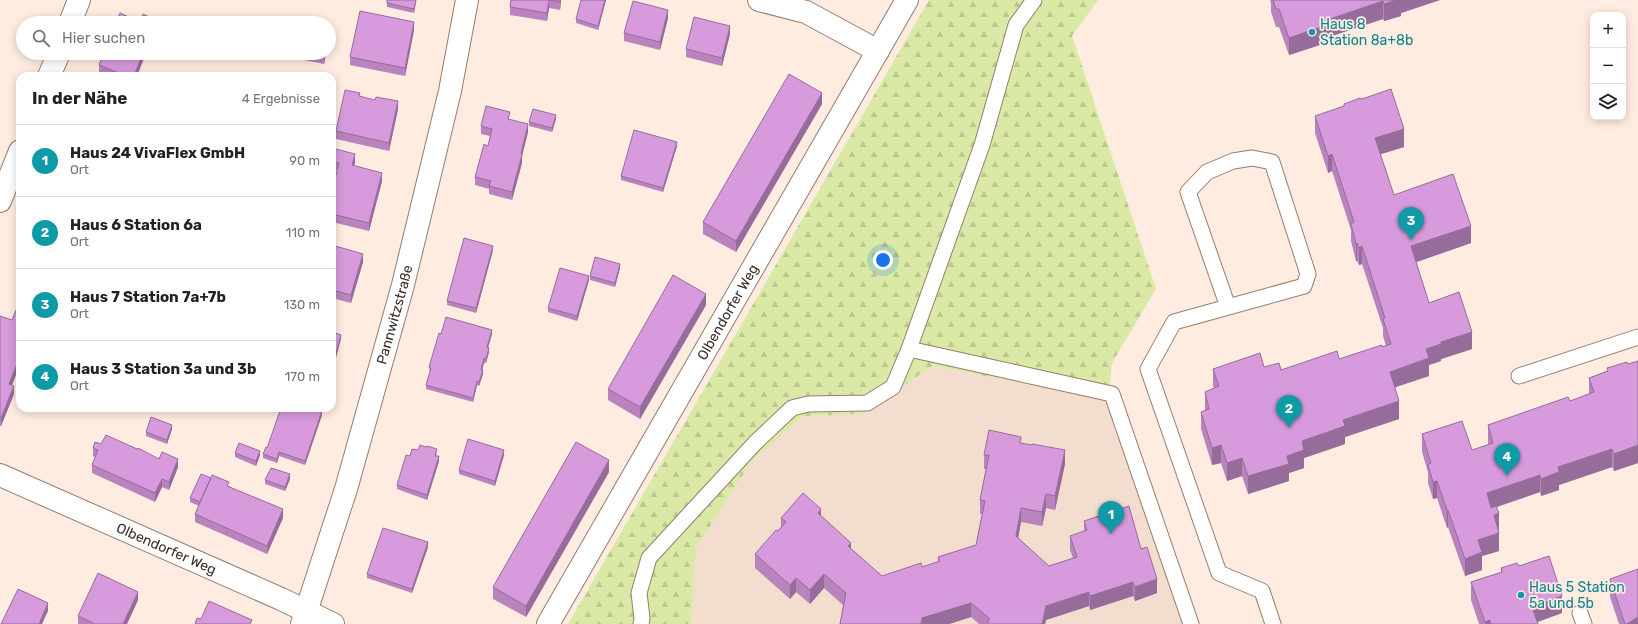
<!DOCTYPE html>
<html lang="de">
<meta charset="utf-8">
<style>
:root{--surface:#fff;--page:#f6f6f6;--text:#222;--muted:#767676;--line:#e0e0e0;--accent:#964bbd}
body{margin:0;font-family:Rubik,sans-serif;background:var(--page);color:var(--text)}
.controls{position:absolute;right:12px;top:12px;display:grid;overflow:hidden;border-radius:8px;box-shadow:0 2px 10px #0003}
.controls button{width:36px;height:36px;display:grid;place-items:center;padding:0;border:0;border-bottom:1px solid var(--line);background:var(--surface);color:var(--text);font:20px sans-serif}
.you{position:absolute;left:883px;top:260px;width:14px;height:14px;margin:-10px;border:3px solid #fff;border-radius:50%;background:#1a73e8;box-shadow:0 0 0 6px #1a73e833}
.badge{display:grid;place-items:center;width:26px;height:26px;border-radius:50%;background:var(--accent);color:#fff;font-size:13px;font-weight:700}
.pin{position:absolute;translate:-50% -33px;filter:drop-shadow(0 1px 2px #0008)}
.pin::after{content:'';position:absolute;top:21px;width:14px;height:12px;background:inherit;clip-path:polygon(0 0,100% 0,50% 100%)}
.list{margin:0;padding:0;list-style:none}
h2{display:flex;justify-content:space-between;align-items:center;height:52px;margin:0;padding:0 16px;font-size:17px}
h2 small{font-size:13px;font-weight:400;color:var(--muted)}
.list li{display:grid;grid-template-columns:26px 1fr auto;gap:12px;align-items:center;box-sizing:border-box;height:72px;padding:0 16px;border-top:1px solid var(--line)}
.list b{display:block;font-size:15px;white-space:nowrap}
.list p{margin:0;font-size:13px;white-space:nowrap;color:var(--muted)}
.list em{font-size:13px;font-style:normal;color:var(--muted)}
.icon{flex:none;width:22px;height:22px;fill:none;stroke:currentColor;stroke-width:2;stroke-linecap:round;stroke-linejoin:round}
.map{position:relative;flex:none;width:1638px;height:624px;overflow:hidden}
.search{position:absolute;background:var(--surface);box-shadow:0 2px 10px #0003;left:16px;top:16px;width:320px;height:44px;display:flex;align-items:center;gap:10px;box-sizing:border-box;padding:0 14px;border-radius:22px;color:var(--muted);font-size:15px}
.panel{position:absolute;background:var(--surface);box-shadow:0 2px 10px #0003;left:16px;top:72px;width:320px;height:340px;border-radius:12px}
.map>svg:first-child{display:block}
</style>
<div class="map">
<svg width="1638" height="624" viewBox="0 0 1638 624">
<defs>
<pattern id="forest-firs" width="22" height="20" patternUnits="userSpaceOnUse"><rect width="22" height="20" fill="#daeaa6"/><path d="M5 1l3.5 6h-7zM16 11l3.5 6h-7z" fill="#bcc98f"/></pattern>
</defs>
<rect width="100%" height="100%" fill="#feece0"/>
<path fill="#f3ddce" d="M932,366l176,33 74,225h-491l5,-75 55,-87 52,-46 60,-2z"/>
<path fill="url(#forest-firs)" d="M929,0h169l-26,36 84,253 -44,74 -4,36 -176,-33 -69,48 -60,2 -52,46 -55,87 -5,75h-123z"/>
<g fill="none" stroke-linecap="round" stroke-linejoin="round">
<defs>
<path id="lane" d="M1228,307l-40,-115 19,-20 26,-11 19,-3 20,4 36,112 -4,12 -130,36 -26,47 71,204 43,18 11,33
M909,349l203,45 79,230
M1519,376l119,-39
M1580,613l4,11
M641,624l1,-6 -3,-25 10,-35 106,-115 37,-35 16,-4 59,-1 26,-16 16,-38 73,-204 34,-120 18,-25"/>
<g id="street">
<path d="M759,0l47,12 72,39"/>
<path d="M70,23l9,-23"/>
<path d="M49,76l10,-23"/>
<path d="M0,201l20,-50"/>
<path id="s1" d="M0,475l281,124 52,25"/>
<path id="s2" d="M302,624l44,-135 57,-204 47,-194 17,-91"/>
<path id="s3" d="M548,624l359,-624"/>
</g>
</defs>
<use href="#lane" stroke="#987c6a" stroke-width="17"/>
<use href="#street" stroke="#987c6a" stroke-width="24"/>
<use href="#lane" stroke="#fff" stroke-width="15"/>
<use href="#street" stroke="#fff" stroke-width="22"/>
</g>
<path fill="#b984bd" d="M416,0l-2,13 -27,-6v-4z
M511,0h50l-1,10 -11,-2 -2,13 -37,-6v-8z
M606,0l-8,30 -22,-7v-4z
M1270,0h170l-39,13v3l-17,5 -1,-2 -54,18v5l-40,13 -10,-28h-3l-5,-15v-9z
M668,18l-8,32 -36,-9v-8z
M414,30l-9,46 -55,-11v-8z
M730,34l-8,32 -36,-9v-8z
M100,53h46l-9,23h-30l-8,-3v-8l2,-6h-1z
M291,53h35l-2,11 -25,-5v-4z
M360,96l38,13 -9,42 -53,-12v-8z
M822,104l-86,148 -33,-18v-12z
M1315,116l89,31 -24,7 14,41 77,48 -55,19 13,41 43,46 -31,10v2l-12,4v11l-34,11 4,32 -54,18v7l-41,14v10l-15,5v8l-41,13 -6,-18 -15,5 -6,-18 -9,2 -11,-36v-17l4,-2v-18l9,-4 -1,-2v-17l51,-2 17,3 58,-11 47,-13 -3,-10v-8l-21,-64 -3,1 -2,-4h-1l-5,-20v-11l-19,-59 -4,2 -13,-40z
M510,119l18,13 -6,24v7l-10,37 -23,-6v-5l-14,-4v-8l13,-31 2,-10 -9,-2v-8z
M556,119l-4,13 -23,-6v-4z
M677,146l-14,46 -42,-12v-4z
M332,148l23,14 -1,4 28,15 -13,50 -37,-9v-32l5,-20 -5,-1z
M332,245l31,17 -12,41 -19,-5z
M493,250l-17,63 -29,-8v-4z
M620,268l-5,19 -25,-7v-4z
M589,280l-12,41 -29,-9v-4z
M706,305l-66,114 -32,-19v-11z
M20,310v55l-8,20 2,9 -13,32h-1v-110l12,4z
M441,334h51l-4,13 1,5 -3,11h-2l-2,7 1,4 -4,12 -2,-1 -4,17 -47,-13v-4l4,-13 -1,-5z
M1638,361v102l-24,8 -2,-4 -53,18v5l-18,6 -1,-4 -43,15 2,24v20l-17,5v14l-17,6 -17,-49 -1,1 -10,-30 -4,1 -5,-16v-11l-6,-20v-18l50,16 16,-5v-20l82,-24 19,-7v-16l18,-7v-3l21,-4z
M322,415l-17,50 -26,-9 -2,7 -14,-5v-4l4,-6z
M172,429l-5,15 -21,-8v-4z
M1021,443l44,21 -10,46 -9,-2 -4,18 -21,-4 -3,16 31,28 24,-8 -3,-8v-14l14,-4v-11l57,28 16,44 -22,8 -2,-5 -43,14 -1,-4 -43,14 -1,4h-66l-8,-7 -22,7h-109l3,-19 -19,-17 -14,16 -14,-12 -6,7 -35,-31v-14l26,-27v-9l40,-2 30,33 31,27 40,-9 16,-5v-5l38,-12 6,-31h-2v-14l6,-31h-2v-14z
M101,444l58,15 19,8 -9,23 -7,-3 -7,15 -63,-29v-8l3,-8 -2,-1v-8z
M235,453l25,2 -4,11 -21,-9z
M437,453l-1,3 3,5 -12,39 -30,-11v-4l13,-29z
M504,455l-9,31 -36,-12v-4z
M609,472l-83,145 -33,-18v-12z
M290,479l-5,12 -20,-7v-4z
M229,486l54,32 -16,36 -72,-32v-8l4,-8 -9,-4v-4z
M428,547l-16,46 -45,-15v-4z
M1519,566l43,47 -25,9 1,2h-59l-8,-24v-18l30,-10v-4z
M1610,579l28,45h-19l-9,-27z
M138,600l-11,24h-49v-8z"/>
<path fill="#966c9a" d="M416,0v2l-2,11v-4z
M549,0v8l-2,13v-8z
M560,0h1l-1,10z
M605,0h1l-8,30v-4z
M1396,0h44l-39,13v3l-17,5v-17z
M1383,1v18l-54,18v5l-40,13v-17l38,-18z
M668,10v8l-8,32v-8z
M414,22v8l-9,46v-8z
M730,26v8l-8,32v-8z
M143,53h3l-9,23h-3z
M324,53h2l-2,11z
M822,93v11l-86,148v-11z
M398,101v8l-9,42v-8z
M556,115v4l-4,13v-4z
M528,124v8l-6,24v7l-10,37v-8z
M1404,129v18l-29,9v-18z
M677,142v4l-14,46v-4z
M355,154v8l-3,11v-8z
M1332,154v17l-4,2v-17z
M382,173v8l-13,50v-8z
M1471,226v17l-60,21v-18z
M1357,243v18h-1v-17z
M493,246v4l-17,63v-5z
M1362,246v18l-3,1v-17z
M363,254v8l-12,41v-8z
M620,264v4l-5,19v-4z
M589,276v4l-12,41v-5z
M706,294v11l-66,114v-12z
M492,330v4l-5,17v-4z
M1472,332v17l-31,10v2l-12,4v11l-39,13v-17l36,-23 15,-7z
M341,335v4l-9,34v-5z
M489,348v4l-3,11v-4z
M20,357v8l-11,27v-8z
M484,358v5l-3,11v-4z
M483,370v4l-4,12v-4z
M477,381v4l-4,17v-4z
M14,386v8l-13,32v-8z
M1399,401v18l-54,18v7l-41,14v10l-15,5v8l-41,13v-18l39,-20 15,-15 41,-21z
M322,411v4l-17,50v-4z
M172,425v4l-5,15v-4z
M1221,445v18l-9,2v-17z
M1638,445v18l-24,8v-17z
M1612,449v18l-53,18v5l-18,6v-17l17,-12z
M504,450v5l-9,31v-5z
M1065,450v14l-10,46v-14z
M260,451v4l-4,11v-5z
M279,452v4l-2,7v-4z
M439,456v5l-12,39v-5z
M1242,458v18l-15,5v-18z
M178,459v8l-9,23v-8z
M609,460v12l-83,145v-11z
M290,474v5l-5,12v-4z
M1540,475v17l-53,18v-17z
M162,479v8l-7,15v-9z
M1437,481v17l-4,1v-17z
M1046,494v14l-4,18v-14z
M1021,508v14l-5,28v-14z
M283,509v9l-16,36v-8z
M821,509v14l-3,-10z
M1447,510h1v17l-1,1z
M1499,513v18l-5,-16z
M1499,533v18l-17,5v14l-17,6v-17l13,-19z
M428,542v5l-16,46v-4z
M851,543v14l-3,-11z
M824,574v14l-14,16v-14z
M796,578v14l-6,7v-14z
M1157,579v14l-22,8v-14z
M1133,582v14l-43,14v-14z
M138,592v8l-11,24h-4z
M1089,592v14l-43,14 -1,4h-3l4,-18z
M1562,596v17l-30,11v-17z
M48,603v8l-6,13h-3z
M971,603v14l-22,7h-28l1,-6z
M1638,617v7h-11z
M1490,620v4h-5v-2z"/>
<path fill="#d79adc" stroke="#966c9a" d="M387,0h29l-2,9 -27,-6z
M511,0h49v2l-11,-2 -2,13 -37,-6z
M581,0h24l-7,26 -22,-7z
M1273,0h123l-12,4 -1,-3 -56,19 2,4 -40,14 -10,-29h-3z
M633,1l35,9 -8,32 -36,-9z
M360,11l54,11 -9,46 -55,-11z
M120,13l20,9 3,-8 13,6 -1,3h-40z
M694,17l36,9 -8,32 -36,-9z
M104,53h39l-9,23h-8l-27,-11z
M309,53h15v3z
M789,74l33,19 -86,148 -33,-19z
M1391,89l13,40 -29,9 19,57 59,-21 18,52 -60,20 18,57 30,-11 13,40 -31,10v2l-15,5 3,9 -39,14 9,29 -56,19 2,6 -43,15 2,9 -17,6 2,8 -41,12 -6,-18 -15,5 -6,-18 -9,3 -11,-36 8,-3 -4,-17 14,-6 -6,-17 47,-16 4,14 15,-4 2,7 56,-19 2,8 43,-14v2l9,-3 -8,-25 2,-1 -23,-72 -3,2 -2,-5 -1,1 -5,-20 3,-2 -22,-68 -4,2 -13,-40 29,-10v-2l16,-6 2,1z
M345,90l15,3 -1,3 16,4 1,-3 22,4 -9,42 -53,-12z
M486,106l24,6 -2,7 20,5 -7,30 1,1 -10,37 -23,-6 2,-5 -16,-4 9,-33 4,2 4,-17 -11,-3z
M533,109l23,6 -4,13 -23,-6z
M634,130l43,12 -14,46 -42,-12z
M332,148l23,6 -3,11 30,8 -13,50 -37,-9v-24l7,-27 -7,-2z
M464,238l29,8 -17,62 -29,-7z
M332,245l31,9 -12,41 -19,-5z
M595,257l25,7 -5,19 -25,-7z
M560,268l29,8 -12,40 -29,-8z
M673,275l33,19 -66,113 -32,-18z
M17,308l3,2v47l-11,27 5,2 -13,32h-1v-102l12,4z
M446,317l46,13 -5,17 2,1 -3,11 -2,-1 -3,12h2l-4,12 -2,-1 -4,17 -47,-13 5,-17 -2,-1 10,-34 2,1z
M332,332l9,3 -9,33z
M1638,361v84l-24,9 -2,-5 -54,18 1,5 -18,7 -1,-4 -53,18 4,15 5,-2 3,7 -5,2 5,18 -21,7 4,12 -17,7 -17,-49h-1l-10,-29 -4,1 -5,-17 3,-2 -9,-29 40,-13 10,29 21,-7 -5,-18 80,-28 2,4 24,-9 -5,-14 19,-7 -1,-3 20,-6 1,2z
M281,408h34l7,3 -17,50 -26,-9 -2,7 -14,-5 3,-7 1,1z
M151,417l21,8 -5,15 -21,-8z
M989,430l32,7 -1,6 12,2v-1l33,6 -10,46 -9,-2 -4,18 -21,-4 -5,28 33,30 28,-9 -7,-21 17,-6 -3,-9 45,-15 12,43 6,-2 10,32 -22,8 -2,-5 -43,14 -1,-4 -43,14 -4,18h-54l1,-6 -18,-15 -49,15 -1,6h-81l6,-31 -22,-19 -14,16 -14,-12 -6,7 -35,-31 21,-24 2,1 8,-9 -5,-4 22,-25 18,16 -3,4 33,30 -3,3 34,30 39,-13 1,4 18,-6 -2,-4 38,-12 9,-44 -5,-1 9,-45h-5z
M106,435l31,14 1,-1 21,11 3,-7 16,7 -9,23 -7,-3 -7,14 -63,-28 6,-15 -5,-2 2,-6 6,2z
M468,439l36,11 -9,31 -36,-11z
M576,442l33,18 -83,146 -33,-19z
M239,443l21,8 -4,10 -21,-8z
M420,445l6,2 1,-1 10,3 -2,7h4l-12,39 -30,-10 9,-30 4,1 2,-7 6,1z
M271,468l19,6 -5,13 -20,-7z
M201,474l10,4 -11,24 -10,-4z
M212,475l17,7 -2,4 56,23 -16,37 -72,-32z
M383,528l45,14 -16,47 -45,-15z
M1549,556l13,40 -30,11 6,17h-47l-1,-4 -5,2 -14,-40 31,-10 -1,-4 16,-5 2,3z
M1638,569v48l-11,7h-2l-15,-45z
M98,573l40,19 -15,32h-28l-17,-8z
M18,589l30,14 -9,21h-38z
M209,601l43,19 -2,4h-55l2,-6 4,1z"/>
<g fill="#0f9aa8" stroke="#feece0" stroke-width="1.5">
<circle cx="1312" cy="32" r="4"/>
<circle cx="1521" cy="595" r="4"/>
</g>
<g text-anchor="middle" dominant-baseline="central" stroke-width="3.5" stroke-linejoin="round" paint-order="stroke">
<g font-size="14" fill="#0d838f" stroke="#feece0" text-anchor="start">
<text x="1320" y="24">Haus 8<tspan x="1320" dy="16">Station 8a+8b</tspan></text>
<text x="1529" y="587">Haus 5 Station<tspan x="1529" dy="16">5a und 5b</tspan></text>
</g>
<g font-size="14" fill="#3a2e27" stroke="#feece0">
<text stroke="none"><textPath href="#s3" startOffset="360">Olbendorfer Weg</textPath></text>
<text stroke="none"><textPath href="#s2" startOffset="323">Pannwitzstraße</textPath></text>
<text stroke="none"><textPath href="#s1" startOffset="182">Olbendorfer Weg</textPath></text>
</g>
</g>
</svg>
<div class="controls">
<button>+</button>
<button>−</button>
<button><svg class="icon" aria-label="layers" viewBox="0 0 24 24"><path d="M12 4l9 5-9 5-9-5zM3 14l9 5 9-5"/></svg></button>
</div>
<div class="you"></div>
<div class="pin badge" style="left:1111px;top:534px;background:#0f9aa8">1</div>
<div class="pin badge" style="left:1289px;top:428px;background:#0f9aa8">2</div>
<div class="pin badge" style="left:1411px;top:240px;background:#0f9aa8">3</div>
<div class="pin badge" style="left:1507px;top:476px;background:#0f9aa8">4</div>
<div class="search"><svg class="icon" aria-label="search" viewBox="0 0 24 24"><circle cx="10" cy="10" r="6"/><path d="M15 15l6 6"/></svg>Hier suchen</div>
<section class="panel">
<h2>In der Nähe<small>4 Ergebnisse</small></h2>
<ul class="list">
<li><span class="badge" style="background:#0f9aa8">1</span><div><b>Haus 24 VivaFlex GmbH</b><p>Ort</p></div><em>90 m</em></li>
<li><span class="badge" style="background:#0f9aa8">2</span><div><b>Haus 6 Station 6a</b><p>Ort</p></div><em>110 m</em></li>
<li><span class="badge" style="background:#0f9aa8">3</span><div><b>Haus 7 Station 7a+7b</b><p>Ort</p></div><em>130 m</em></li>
<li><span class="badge" style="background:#0f9aa8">4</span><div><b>Haus 3 Station 3a und 3b</b><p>Ort</p></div><em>170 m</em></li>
</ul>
</section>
</div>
